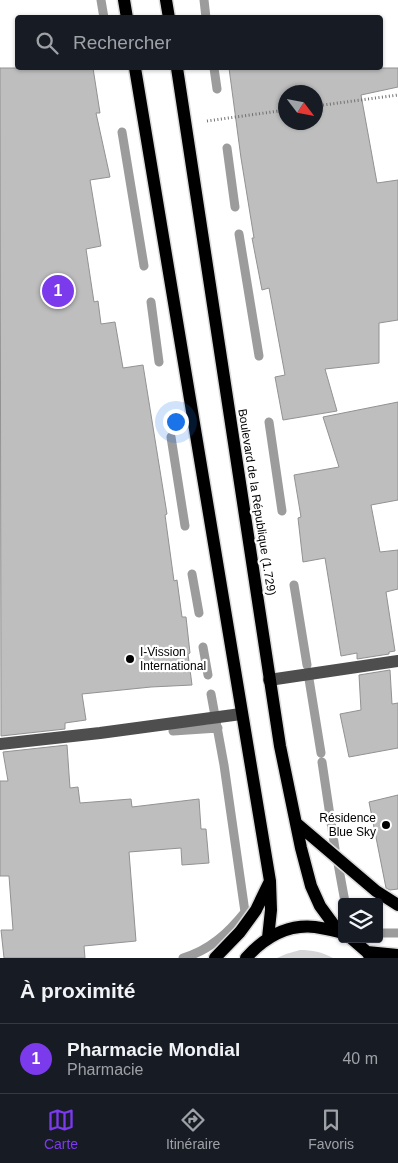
<!DOCTYPE html>
<html lang="fr">
<meta charset="utf-8">
<style>
:root{--surface:#171b24;--page:#20242c;--text:#f1f3f6;--muted:#9ea1a6;--line:#363941;--accent:#7c3aed}
body{margin:0;font-family:Arial,sans-serif;background:var(--page);color:var(--text)}
.controls{position:absolute;right:15px;bottom:15px;display:grid;overflow:hidden;border-radius:5px;box-shadow:0 1px 4px #0004}
.controls button{width:45px;height:45px;display:grid;place-items:center;padding:0;border:0;border-bottom:1px solid var(--line);background:var(--surface);color:var(--text);font:25px sans-serif}
.compass{position:absolute;left:278px;top:85px;width:45px;height:45px;border-radius:50%;background:var(--surface);box-shadow:0 1px 4px #0004;rotate:122deg}
.you{position:absolute;left:175px;top:421px;width:18px;height:18px;margin:-12px;border:4px solid #fff;border-radius:50%;background:#1a73e8;box-shadow:0 0 0 8px #1a73e833}
.badge{display:grid;place-items:center;width:32px;height:32px;border-radius:50%;background:var(--accent);color:#fff;font-size:16px;font-weight:700}
.pin{position:absolute;translate:-50% -50%;border:2px solid #fff;box-shadow:0 1px 5px #0006}
.list{margin:0;padding:0;list-style:none}
h2{display:flex;justify-content:space-between;align-items:center;height:65px;margin:0;padding:0 20px;font-size:21px}
h2 small{font-size:16px;font-weight:400;color:var(--muted)}
.list li{display:grid;grid-template-columns:32px 1fr auto;gap:15px;align-items:center;box-sizing:border-box;height:70px;padding:0 20px;border-top:1px solid var(--line)}
.list b{display:block;font-size:19px;white-space:nowrap}
.list p{margin:0;font-size:16px;white-space:nowrap;color:var(--muted)}
.list em{font-size:16px;font-style:normal;color:var(--muted)}
.icon{flex:none;width:28px;height:28px;fill:none;stroke:currentColor;stroke-width:2;stroke-linecap:round;stroke-linejoin:round}
.map{position:relative;flex:none;width:398px;height:958px;overflow:hidden}
.search{position:absolute;background:var(--surface);box-shadow:0 1px 4px #0004;left:15px;right:15px;top:15px;height:55px;display:flex;align-items:center;gap:12px;box-sizing:border-box;padding:0 18px;border-radius:5px;color:var(--muted);font-size:19px}
.sheet{height:135px;background:var(--surface)}
nav{display:flex;justify-content:space-around;align-items:center;box-sizing:border-box;height:70px;border-top:1px solid var(--line);background:var(--surface);font-size:14px;color:var(--muted)}
nav a{display:grid;justify-items:center;gap:2px}
nav .on{color:var(--accent)}
.map>svg:first-child{display:block}
</style>
<div class="map">
<svg width="398" height="958" viewBox="0 0 398 958">
<rect width="100%" height="100%" fill="#fff"/>
<path fill="#d5d5d5" d="M300,950c12,0 22,2 33,8h-56l9,-4z"/>
<g fill="none" stroke-linecap="round" stroke-linejoin="round">
<path stroke="#9c9c9c" stroke-width="9" d="M101,0l3,18
M204,0l2,18
M214,68l3,21
M122,132l22,134
M227,148l8,59
M239,234l20,122
M151,302l8,60
M269,422l13,89
M171,437l14,89
M192,574l7,39
M294,585l13,80
M203,647l5,28
M309,679l12,74
M173,731l45,-3
M322,762l13,87
M337,858l8,44
M379,933h19
M183,958c27,-8 45,-25 62,-46l-21,-147 -13,-71"/>
</g>
<path fill="#bebebe" stroke="#929292" fill-rule="evenodd" d="M0,68h93l7,45h-4l14,64 -20,3 11,66 -15,3 8,53 4,-1 3,23 14,-2 8,46 20,-3 24,149 -2,1 9,66 3,-1 5,37h4l4,36 -2,1 4,31 -41,2 -69,7 4,26 -21,3v6l-64,7z
M229,68h169v19l-37,8 16,88 21,-3v140l-19,3v40l-54,6 12,42 -54,9 -8,-43 10,-2 -16,-87 -7,2 -10,-52h2l-13,-80zM286,92h30v30h-30z
M398,402v98l-27,5 9,47 18,-2v39l-12,3 9,59 -6,1v2l-32,5v-6l-16,3 -16,-98 -22,4 -5,-44 3,-1 -7,-42 45,-8 -16,-50z
M390,670l2,34 6,-1v45l-49,9 -9,-43 21,-4 -2,-35z
M67,745l3,43 8,-1 2,16 51,-4 1,8 67,-8 2,30h5l3,34 -27,2 -1,-17 -52,4 7,89 -52,5 1,12h-81l-3,-28h12l-4,-54h-9v-95h8l-5,-29z
M398,795v94l-8,1 -4,-2 -17,-86z"/>
<g fill="none" stroke-linecap="round" stroke-linejoin="round">
<defs>
<path id="major" d="M124,0l3,18
M166,0l3,18
M135,68l135,813 1,29 -3,28
M177,68l103,678 21,102 10,38 9,20 19,26
M296,823l80,68 22,14
M352,939l15,13 4,6
M367,952l31,3
M215,958l25,-26 16,-22 13,-27
M246,958c18,-20 41,-34 69,-31 8,1 16,3 24,5l3,1"/>
</defs>
<use href="#major" stroke="#dbdbdb" stroke-width="15"/>
<path stroke="#707070" stroke-width="3" stroke-dasharray="1 2.5" stroke-linecap="butt" d="M316,106l82,-11
M207,121l79,-11"/>
<path stroke="#4e4e4e" stroke-width="12" d="M269,680l129,-19
M0,744l100,-11 141,-19"/>
<use href="#major" stroke="#000" stroke-width="12"/>
</g>
<g fill="#000" stroke="#fff" stroke-width="2">
<circle cx="130" cy="659" r="5"/>
<circle cx="386" cy="825" r="5"/>
</g>
<g text-anchor="middle" dominant-baseline="central" stroke-width="4.5" stroke-linejoin="round" paint-order="stroke">
<g font-size="12" fill="#000" stroke="#fff">
<text transform="translate(257 502) rotate(81)">Boulevard de la République (1.729)</text>
</g>
<g font-size="12" fill="#000" stroke="#fff" text-anchor="start">
<text x="140" y="652">I-Vission<tspan x="140" dy="14">International</tspan></text>
<text x="376" y="818" text-anchor="end">Résidence<tspan x="376" dy="14">Blue Sky</tspan></text>
</g>
</g>
</svg>
<div class="controls">
<button><svg class="icon" aria-label="layers" viewBox="0 0 24 24"><path d="M12 4l9 5-9 5-9-5zM3 14l9 5 9-5"/></svg></button>
</div>
<svg class="compass" viewBox="-18 -18 36 36"><path d="M0-13l5 13h-10z" fill="#e53935"/><path d="M0 13l5-13h-10z" fill="#9ea1a6"/></svg>
<div class="you"></div>
<div class="pin badge" style="left:58px;top:291px">1</div>
<div class="search"><svg class="icon" aria-label="search" viewBox="0 0 24 24"><circle cx="10" cy="10" r="6"/><path d="M15 15l6 6"/></svg>Rechercher</div>
</div>
<section class="sheet">
<h2>À proximité<small></small></h2>
<ul class="list">
<li><span class="badge">1</span><div><b>Pharmacie Mondial</b><p>Pharmacie</p></div><em>40 m</em></li>
</ul>
</section>
<nav>
<a class="on"><svg class="icon" aria-label="map" viewBox="0 0 24 24"><path d="M3 6l6-2 6 2 6-2v14l-6 2-6-2-6 2zM9 4v14M15 6v14"/></svg>Carte</a>
<a><svg class="icon" aria-label="directions" viewBox="0 0 24 24"><path d="M12 3l9 9-9 9-9-9zM9 14v-3h6M13 9l2 2-2 2"/></svg>Itinéraire</a>
<a><svg class="icon" aria-label="saved" viewBox="0 0 24 24"><path d="M7 4h10v16l-5-4-5 4z"/></svg>Favoris</a>
</nav>
